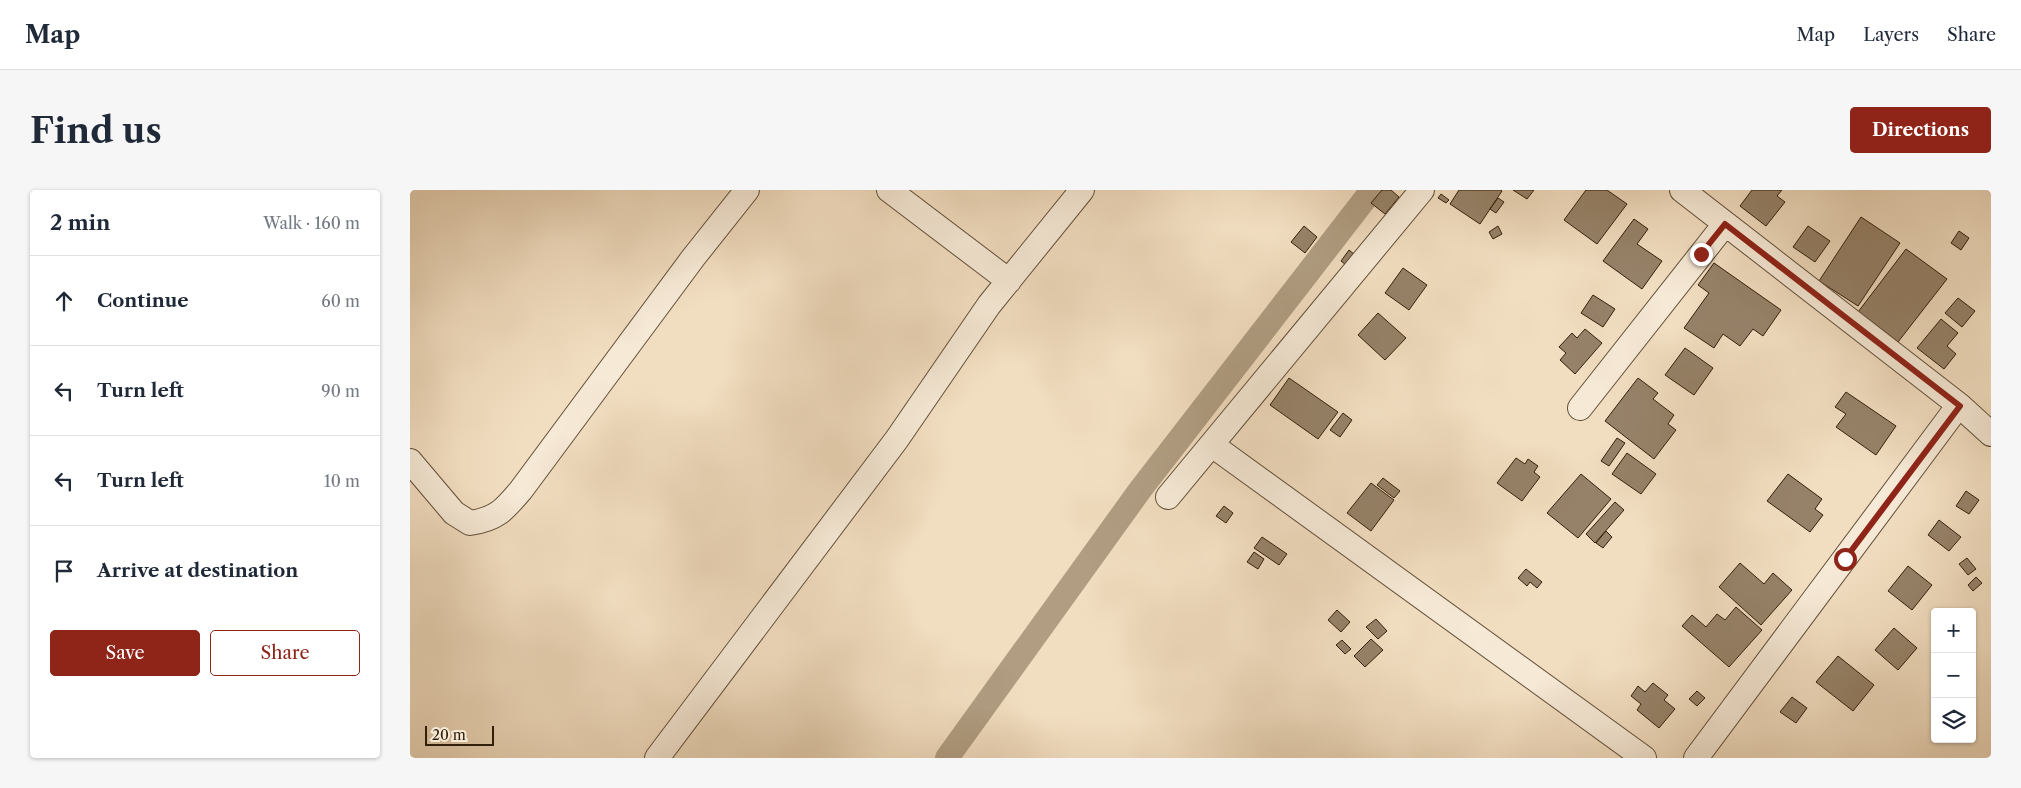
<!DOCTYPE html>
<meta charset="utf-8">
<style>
:root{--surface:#fff;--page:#f6f6f7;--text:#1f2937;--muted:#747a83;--line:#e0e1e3;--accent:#8f2418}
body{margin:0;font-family:"Libre Caslon Text",serif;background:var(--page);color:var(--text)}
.controls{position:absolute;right:15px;bottom:15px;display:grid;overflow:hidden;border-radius:5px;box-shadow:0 1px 4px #0004}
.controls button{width:45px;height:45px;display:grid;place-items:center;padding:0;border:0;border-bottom:1px solid var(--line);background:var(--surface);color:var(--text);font:25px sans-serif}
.scale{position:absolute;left:15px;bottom:12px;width:69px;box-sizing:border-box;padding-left:5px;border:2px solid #33200b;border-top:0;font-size:14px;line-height:18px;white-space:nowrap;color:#33200b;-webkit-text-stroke:4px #f6e9d6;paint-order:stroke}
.stop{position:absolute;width:15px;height:15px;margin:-11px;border:4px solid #8f2418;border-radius:50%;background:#fff}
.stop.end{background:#8f2418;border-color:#fff;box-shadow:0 1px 5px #0008}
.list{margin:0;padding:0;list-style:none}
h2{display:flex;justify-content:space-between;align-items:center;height:65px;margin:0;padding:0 20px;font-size:21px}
h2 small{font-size:16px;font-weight:400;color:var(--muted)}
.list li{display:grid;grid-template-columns:32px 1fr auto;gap:15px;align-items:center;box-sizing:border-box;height:90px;padding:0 20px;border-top:1px solid var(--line)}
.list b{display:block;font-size:19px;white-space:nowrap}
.list em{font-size:16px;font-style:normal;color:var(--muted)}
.actions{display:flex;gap:10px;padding:15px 20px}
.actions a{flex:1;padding:11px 0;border:1px solid var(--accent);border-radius:5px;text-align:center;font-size:18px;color:var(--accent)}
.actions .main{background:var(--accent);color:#fff}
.icon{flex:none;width:28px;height:28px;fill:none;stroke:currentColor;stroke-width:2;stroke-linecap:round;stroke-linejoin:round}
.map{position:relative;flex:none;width:1581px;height:568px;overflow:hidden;border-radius:5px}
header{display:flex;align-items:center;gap:30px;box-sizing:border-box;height:70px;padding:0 25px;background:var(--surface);border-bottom:1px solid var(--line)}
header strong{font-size:24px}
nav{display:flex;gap:28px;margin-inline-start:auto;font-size:18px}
.intro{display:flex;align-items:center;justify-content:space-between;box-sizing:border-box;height:120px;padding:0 30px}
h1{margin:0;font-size:35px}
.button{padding:12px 22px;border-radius:5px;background:var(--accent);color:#fff;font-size:18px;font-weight:700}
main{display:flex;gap:30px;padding:0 30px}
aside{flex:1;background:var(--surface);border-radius:5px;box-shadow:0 1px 4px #0004}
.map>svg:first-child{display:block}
</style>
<header>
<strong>Map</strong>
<nav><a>Map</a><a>Layers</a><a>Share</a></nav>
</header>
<div class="intro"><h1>Find us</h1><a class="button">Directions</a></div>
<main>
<aside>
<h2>2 min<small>Walk · 160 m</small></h2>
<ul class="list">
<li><svg class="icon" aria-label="ahead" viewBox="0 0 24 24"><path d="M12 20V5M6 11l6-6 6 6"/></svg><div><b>Continue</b></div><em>60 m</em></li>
<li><svg class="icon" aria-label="left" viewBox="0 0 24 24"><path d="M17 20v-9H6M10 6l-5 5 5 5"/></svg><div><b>Turn left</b></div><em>90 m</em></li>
<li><svg class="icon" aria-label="left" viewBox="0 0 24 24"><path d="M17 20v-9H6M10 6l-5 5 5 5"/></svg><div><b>Turn left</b></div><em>10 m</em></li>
<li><svg class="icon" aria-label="arrive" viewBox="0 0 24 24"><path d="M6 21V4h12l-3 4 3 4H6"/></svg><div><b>Arrive at destination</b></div></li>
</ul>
<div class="actions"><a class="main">Save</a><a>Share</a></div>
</aside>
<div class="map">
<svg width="1581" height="568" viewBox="0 0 1581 568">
<rect width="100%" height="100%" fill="#f1ddc0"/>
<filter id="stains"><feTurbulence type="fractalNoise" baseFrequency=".004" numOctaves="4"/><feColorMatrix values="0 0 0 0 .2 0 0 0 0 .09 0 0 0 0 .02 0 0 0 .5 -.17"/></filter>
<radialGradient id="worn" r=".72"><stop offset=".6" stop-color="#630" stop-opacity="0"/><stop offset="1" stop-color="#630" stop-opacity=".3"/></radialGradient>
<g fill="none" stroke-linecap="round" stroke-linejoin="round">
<path stroke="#b09d82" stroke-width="24" d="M537,568l193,-268 232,-300"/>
</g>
<path fill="#968269" stroke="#33200b" d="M972,0h9l8,7 -14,17 -14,-11z
M1049,0h42l1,1 -22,33 -30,-20z
M1103,0h21l-7,9z
M1176,0h21l20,14 -30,40 -33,-24z
M1342,0h30l-5,6 8,6 -19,24 -26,-20z
M1031,4l8,6 -3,3 -8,-5z
M1088,8l6,4 -8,11 -6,-4z
M1451,27l39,26 -42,63 -39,-25z
M1224,29l14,10 -11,15 25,17 -20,28 -39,-28z
M894,36l13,11 -12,16 -14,-11z
M1088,36l4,8 -9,5 -4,-7z
M1398,36l22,15 -15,21 -22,-15z
M1549,41l10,7 -8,12 -10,-7z
M1496,59l41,30 -49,63 -40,-30z
M939,60l5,4 -8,11 -5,-4z
M1304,73l67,47 -18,26 -10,-7 -13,17 -17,-12 -9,14 -30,-20 25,-35 -11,-8z
M993,78l24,17 -18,25 -24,-17z
M1183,105l22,14 -12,18 -22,-14z
M1548,108l17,13 -13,16 -17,-14z
M968,123l28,25 -21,22 -27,-25z
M1531,129l17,14 -11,13 9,8 -12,15 -27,-21z
M1175,139l17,14 -27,31 -15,-14 6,-7 -7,-6 13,-14 5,5z
M1275,158l28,20 -19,27 -29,-20z
M879,188l49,34 -20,27 -48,-34z
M1228,188l20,15 -5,6 21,16 -6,9 8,6 -22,29 -49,-38z
M1436,202l50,34 -20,29 -40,-28 10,-13 -11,-7z
M933,223l9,7 -12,17 -10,-7z
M1207,248l8,5 -16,23 -8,-5z
M1217,263l29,21 -15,20 -29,-20z
M1106,268l9,6 3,-5 10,7 -4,6 6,5 -18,24 -25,-18z
M1171,284l30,25 -33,39 -31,-25z
M1378,284l34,25 -7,10 8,6 -13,17 -43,-31z
M973,288l17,13 -6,7 -17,-13z
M961,293l23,17 -23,31 -24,-18z
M1556,301l13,9 -10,14 -13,-8z
M1205,312l9,8 -29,33 -9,-9z
M814,316l9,7 -7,10 -10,-7z
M1529,330l22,17 -12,14 -21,-16z
M1196,341l6,6 -9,11 -7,-5z
M852,347l25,17 -8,11 -25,-17z
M844,362l10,7 -6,10 -11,-7z
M1557,368l9,11 -8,6 -9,-11z
M1330,373l24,21 9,-11 19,17 -31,35 -42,-38z
M1498,376l24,19 -20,25 -24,-19z
M1116,379l16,13 -5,6 -7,-6 -3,4 -9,-8z
M1566,387l6,6 -9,8 -5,-6z
M1326,417l26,23 -33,37 -47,-41 10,-11 14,12 11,-13 8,6z
M927,420l13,12 -9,10 -13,-12z
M966,429l11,12 -9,8 -12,-12z
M1484,438l23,20 -19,22 -23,-20z
M961,449l12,11 -18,17 -11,-11z
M932,450l9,9 -6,5 -9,-9z
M1428,466l36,29 -21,26 -37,-29z
M1243,493l15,12 -4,5 11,9 -16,19 -22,-18 4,-6 -10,-8 7,-10 7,6z
M1287,501l8,7 -8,8 -8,-7z
M1382,507l15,11 -11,15 -16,-11z"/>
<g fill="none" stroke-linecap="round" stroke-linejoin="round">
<defs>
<path id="minor" d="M479,0l120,91
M1272,0l277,215
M1170,218l145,-184
M802,255l432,313
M0,271l44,52 16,10c27,-4 34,-13 51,-33l172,-232 54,-68
M758,307l254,-307
M247,568l240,-319 92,-134 93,-115
M1286,568l263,-353 32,29"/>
</defs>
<use href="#minor" stroke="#624f38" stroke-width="26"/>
<use href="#minor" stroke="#f6e9d6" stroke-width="24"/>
</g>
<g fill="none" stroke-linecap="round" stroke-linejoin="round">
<path stroke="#8f2418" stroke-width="6" d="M1291,64l24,-30 235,182 -115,153"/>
</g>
<rect width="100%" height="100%" filter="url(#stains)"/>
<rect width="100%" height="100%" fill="url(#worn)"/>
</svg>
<div class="controls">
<button>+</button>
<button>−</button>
<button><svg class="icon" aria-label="layers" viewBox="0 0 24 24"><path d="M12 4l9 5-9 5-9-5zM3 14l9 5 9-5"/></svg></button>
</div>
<div class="scale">20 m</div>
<div class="stop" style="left:1435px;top:369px"></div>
<div class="stop end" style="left:1291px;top:64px"></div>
</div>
</main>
